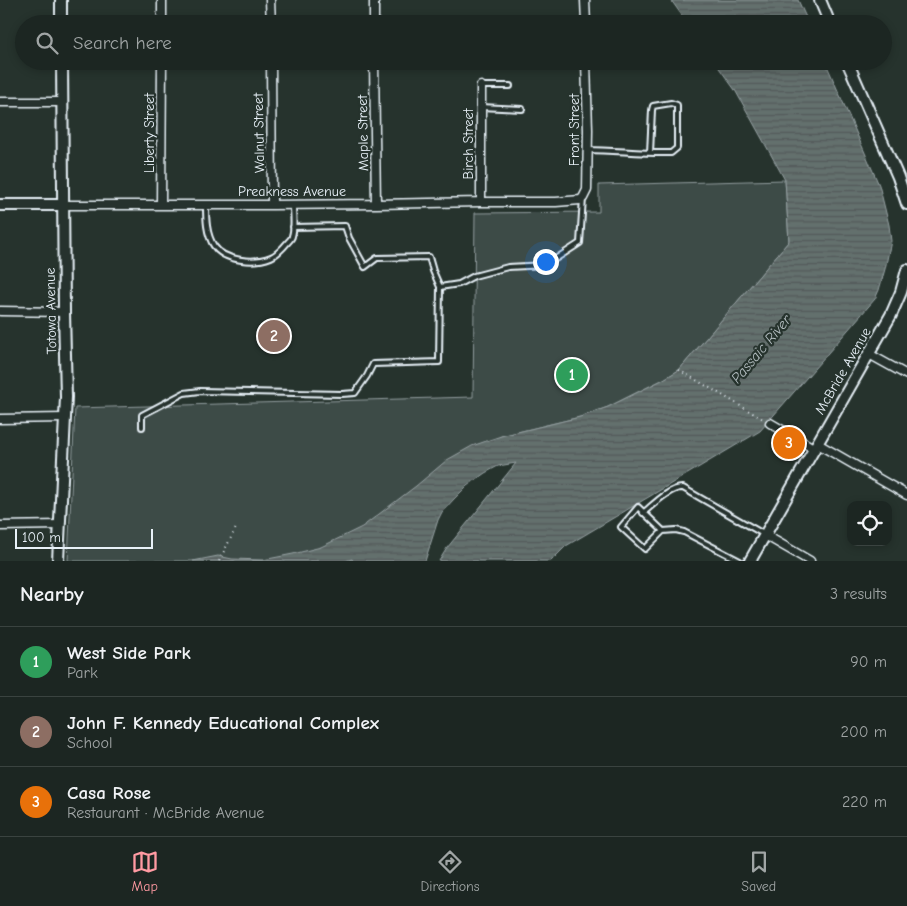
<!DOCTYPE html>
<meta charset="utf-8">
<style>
:root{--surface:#1c2622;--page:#252e2a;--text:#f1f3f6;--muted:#a0a5a5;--line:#3a4340;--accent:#ff9aa2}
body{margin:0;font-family:"Comic Neue",sans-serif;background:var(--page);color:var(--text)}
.controls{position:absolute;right:15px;bottom:15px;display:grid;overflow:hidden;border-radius:10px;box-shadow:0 2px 8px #0003}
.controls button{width:45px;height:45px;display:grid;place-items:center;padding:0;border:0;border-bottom:1px solid var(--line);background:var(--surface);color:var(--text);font:25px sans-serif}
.scale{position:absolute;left:15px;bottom:12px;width:138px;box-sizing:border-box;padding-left:5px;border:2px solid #e8f1f8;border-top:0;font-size:14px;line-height:18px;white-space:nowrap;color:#e8f1f8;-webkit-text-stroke:4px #26332d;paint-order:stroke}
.you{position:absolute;left:545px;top:261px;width:18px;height:18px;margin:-12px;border:4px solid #fff;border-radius:50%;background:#1a73e8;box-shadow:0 0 0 8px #1a73e833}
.badge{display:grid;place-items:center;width:32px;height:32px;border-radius:50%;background:var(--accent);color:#fff;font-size:16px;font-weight:700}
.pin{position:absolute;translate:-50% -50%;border:2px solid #fff;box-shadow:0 1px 5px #0006}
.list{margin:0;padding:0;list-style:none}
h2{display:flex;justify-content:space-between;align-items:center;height:65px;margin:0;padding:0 20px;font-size:21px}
h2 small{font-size:16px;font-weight:400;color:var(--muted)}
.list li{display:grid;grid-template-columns:32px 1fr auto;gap:15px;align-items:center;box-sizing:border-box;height:70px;padding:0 20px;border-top:1px solid var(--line)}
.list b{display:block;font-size:19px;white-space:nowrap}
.list p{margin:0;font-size:16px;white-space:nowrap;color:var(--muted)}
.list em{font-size:16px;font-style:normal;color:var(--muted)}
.icon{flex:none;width:28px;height:28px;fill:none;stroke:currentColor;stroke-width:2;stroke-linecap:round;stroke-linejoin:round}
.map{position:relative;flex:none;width:907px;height:561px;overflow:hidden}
.search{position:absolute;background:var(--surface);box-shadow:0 2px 8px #0003;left:15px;right:15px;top:15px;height:55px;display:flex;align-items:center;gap:12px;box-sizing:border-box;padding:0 18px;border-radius:28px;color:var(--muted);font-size:19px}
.sheet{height:275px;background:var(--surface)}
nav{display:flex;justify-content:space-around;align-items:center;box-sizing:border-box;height:70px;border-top:1px solid var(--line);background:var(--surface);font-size:14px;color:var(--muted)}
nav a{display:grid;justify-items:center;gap:2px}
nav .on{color:var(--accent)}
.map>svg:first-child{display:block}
</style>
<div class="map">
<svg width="907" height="561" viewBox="0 0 907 561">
<defs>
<pattern id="water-rules" width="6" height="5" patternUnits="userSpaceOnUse" patternTransform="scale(1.25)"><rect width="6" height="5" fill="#636f6d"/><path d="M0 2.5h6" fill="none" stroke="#535a5a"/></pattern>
</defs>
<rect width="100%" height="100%" fill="#26332d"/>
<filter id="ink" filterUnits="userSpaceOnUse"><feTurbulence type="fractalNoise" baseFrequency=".02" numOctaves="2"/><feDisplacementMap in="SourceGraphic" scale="10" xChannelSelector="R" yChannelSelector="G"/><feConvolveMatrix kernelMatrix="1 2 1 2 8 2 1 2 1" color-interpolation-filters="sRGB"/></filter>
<g filter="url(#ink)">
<path fill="#3e4b47" stroke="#939ea0" d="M785,180l4,61 -110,129 -17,10 -54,27 -28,10 -79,19 -149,123 1,2h-285l7,-153 398,-11 2,-184 124,-1v-27z"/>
<path fill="url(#water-rules)" stroke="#98a3a5" d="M671,0h127l11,24h-121z
M714,61h111l54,124 10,40 2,16 -6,28 -6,21 -4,9 -115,132 -194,115 -15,15h-112l8,-13 69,-85 -18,3 -13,7 -18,13 -13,13 -12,13 -4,8 -13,41h-72l-1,-2 -7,2h-152l25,-5 14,3 31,1 30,-6 28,-7 41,-20 54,-41 31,-26 25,-14 29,-10 79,-19 28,-10 54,-27 17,-10 110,-129 -4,-61 -50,-90z"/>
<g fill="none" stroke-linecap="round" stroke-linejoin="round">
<defs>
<path id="lane" d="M481,86h29
M481,107l41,2
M587,150c28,0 56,4 84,3l6,-5v-43l-6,-2 -18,3 -1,4 -2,43
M206,205c0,13 0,29 8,41 10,15 40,18 57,11 7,-3 12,-9 17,-15 1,-1 4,-4 4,-6 3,-9 1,-21 1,-30
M293,227l52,-1 4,12 16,29 12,-9 52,-1 4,14 7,16 19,-3 15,-8 34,-9 38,-2 34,-22 3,-45
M142,427v-12l42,-22 16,-2 142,3 13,-1 12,-17 6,-12 66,-2 1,-75
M643,513c10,-8 27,-26 40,-25l82,47
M663,531l-25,-24 -17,20 24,22 18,-18 13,-1 8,2 56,29"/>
<path id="street" d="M270,0l1,24
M374,0v24
M585,0l1,24
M162,24v-24
M271,61l1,144
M374,61l2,143
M0,102h62
M481,202v-116
M63,205h209l104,-1 105,-2h75l24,-2 3,-2 4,-8 1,-60 -2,-69
M161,205l1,-144
M0,311l64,1
M869,354l38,21
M0,419l65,-1
M770,423l45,26
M818,444l89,51
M0,526l60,-1
M765,535l45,26"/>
<path id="secondary" d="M61,0v24
M820,0l10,24
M847,61l51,116 9,27
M0,205h63
M58,561l8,-164 -2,-85 -2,-251
M750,561l141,-246 10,-23 6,-22"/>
</defs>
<use href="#lane" stroke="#e8f1f8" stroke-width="8"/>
<use href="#street" stroke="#e8f1f8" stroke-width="11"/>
<use href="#secondary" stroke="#e8f1f8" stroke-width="14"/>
<path stroke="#e8f1f8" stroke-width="2" stroke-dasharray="1 4" stroke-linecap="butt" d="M679,370l84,49
M219,561l17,-33"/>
<use href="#lane" stroke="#26332d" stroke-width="4"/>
<use href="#street" stroke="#26332d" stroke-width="8"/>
<use href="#secondary" stroke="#26332d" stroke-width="10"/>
</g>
</g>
<g text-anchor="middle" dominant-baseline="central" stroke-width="4.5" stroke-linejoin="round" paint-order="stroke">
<g font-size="14" fill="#e8f1f8" stroke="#26332d">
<text transform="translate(574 130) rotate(-90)">Front Street</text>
<text transform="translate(149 133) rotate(-90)">Liberty Street</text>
<text transform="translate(259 133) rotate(-91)">Walnut Street</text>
<text transform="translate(363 133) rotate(-91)">Maple Street</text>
<text transform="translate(468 144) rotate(-90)">Birch Street</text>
<text x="292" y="191">Preakness Avenue</text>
<text transform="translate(51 311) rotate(-91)">Totowa Avenue</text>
<text transform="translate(843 371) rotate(-60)">McBride Avenue</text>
</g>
<g font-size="15" font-style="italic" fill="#b3bdc0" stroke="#26332d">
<text transform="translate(761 349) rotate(-50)">Passaic River</text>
</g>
</g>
</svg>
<div class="controls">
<button><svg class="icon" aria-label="locate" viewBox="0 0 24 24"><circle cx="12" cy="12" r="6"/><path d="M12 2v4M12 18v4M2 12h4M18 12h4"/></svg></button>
</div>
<div class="scale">100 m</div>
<div class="you"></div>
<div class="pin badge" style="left:572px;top:375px;background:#2e9e5b">1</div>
<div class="pin badge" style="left:274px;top:336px;background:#8d6e63">2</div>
<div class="pin badge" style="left:789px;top:443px;background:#e8710a">3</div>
<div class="search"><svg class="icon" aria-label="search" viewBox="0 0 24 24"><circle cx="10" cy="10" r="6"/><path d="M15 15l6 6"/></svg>Search here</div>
</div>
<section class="sheet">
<h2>Nearby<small>3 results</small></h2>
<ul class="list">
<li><span class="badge" style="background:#2e9e5b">1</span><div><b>West Side Park</b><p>Park</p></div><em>90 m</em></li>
<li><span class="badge" style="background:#8d6e63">2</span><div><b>John F. Kennedy Educational Complex</b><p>School</p></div><em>200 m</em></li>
<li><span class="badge" style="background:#e8710a">3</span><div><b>Casa Rose</b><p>Restaurant · McBride Avenue</p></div><em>220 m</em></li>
</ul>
</section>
<nav>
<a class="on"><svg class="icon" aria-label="map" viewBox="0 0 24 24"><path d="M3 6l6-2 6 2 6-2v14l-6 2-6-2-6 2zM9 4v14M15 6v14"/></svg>Map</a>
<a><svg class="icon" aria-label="directions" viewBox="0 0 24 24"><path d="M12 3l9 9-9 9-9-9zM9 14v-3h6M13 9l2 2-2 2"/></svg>Directions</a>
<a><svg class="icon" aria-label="saved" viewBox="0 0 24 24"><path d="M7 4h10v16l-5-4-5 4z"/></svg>Saved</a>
</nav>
